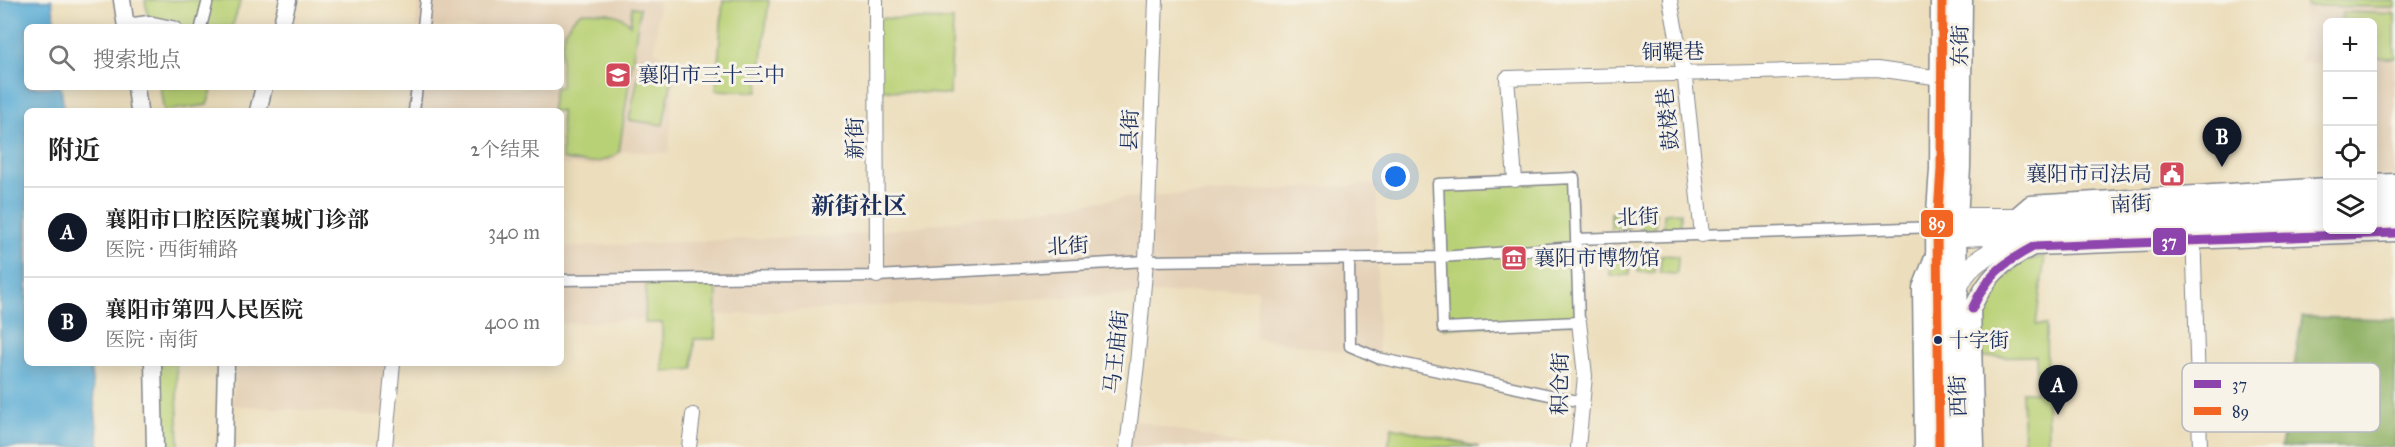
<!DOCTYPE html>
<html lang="zh">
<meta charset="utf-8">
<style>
:root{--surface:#fff;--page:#f6f6f6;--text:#222;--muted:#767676;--line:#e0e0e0;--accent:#111827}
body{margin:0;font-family:"IM FELL Great Primer","Noto Serif SC",serif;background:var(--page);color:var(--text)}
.controls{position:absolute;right:18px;top:18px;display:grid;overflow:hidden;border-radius:9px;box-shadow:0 3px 15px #0003}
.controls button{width:54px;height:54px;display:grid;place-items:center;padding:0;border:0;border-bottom:2px solid var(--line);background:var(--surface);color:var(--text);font:30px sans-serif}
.you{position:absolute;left:1396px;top:177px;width:21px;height:21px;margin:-15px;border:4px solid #fff;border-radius:50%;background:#1a73e8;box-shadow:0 0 0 9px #1a73e833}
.badge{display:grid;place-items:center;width:39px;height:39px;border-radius:50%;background:var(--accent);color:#fff;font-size:20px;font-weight:700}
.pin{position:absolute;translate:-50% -50px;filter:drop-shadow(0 2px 3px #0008)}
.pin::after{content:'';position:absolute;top:32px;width:21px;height:18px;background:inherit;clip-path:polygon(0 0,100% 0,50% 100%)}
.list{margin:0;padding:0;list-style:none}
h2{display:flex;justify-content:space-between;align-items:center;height:78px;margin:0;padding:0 24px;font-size:26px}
h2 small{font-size:20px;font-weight:400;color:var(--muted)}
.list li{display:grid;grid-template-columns:39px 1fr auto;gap:18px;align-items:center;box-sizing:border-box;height:90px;padding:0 24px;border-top:2px solid var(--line)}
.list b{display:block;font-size:22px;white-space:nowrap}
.list p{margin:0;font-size:20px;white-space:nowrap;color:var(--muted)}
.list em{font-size:20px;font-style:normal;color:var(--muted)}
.icon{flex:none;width:33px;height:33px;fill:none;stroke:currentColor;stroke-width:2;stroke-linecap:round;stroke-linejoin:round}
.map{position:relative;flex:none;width:2395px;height:447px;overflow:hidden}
.search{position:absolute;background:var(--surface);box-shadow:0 3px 15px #0003;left:24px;top:24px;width:540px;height:66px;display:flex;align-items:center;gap:15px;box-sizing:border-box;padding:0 21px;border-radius:9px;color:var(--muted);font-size:22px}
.panel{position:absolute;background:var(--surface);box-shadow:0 3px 15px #0003;left:24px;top:108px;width:540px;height:258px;border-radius:9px}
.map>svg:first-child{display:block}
</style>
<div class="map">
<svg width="2395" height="447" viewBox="0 0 2395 447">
<rect width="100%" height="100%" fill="#f7f3e8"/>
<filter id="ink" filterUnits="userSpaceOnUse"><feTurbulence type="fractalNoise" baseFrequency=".0167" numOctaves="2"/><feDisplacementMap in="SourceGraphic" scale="12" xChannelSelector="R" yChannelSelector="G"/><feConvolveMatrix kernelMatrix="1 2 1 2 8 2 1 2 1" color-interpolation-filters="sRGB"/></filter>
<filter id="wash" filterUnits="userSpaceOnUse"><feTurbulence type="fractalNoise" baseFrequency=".008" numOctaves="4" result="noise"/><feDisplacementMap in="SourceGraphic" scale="24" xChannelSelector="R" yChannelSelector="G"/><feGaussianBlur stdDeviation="1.35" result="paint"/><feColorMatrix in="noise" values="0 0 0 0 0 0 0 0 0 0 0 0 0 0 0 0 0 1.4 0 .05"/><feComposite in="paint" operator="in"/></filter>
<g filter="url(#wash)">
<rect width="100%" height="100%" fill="#ecdebc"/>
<path fill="#e4d0b6" d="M419,0h240l-4,51 20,13 -6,90 -46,-3 -11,11 -19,5 -32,-2v-54h-156l3,-24h153v-60h-146z
M2304,0h91v175l-22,1 -1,-154h-44l-1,43 -27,-2z
M1377,184l1,174 -123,-20 3,-49 -382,17 -315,18v-77l299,-13 262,-36z
M237,363h163l-6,54 -162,-12z
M1129,419l122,28h-125z"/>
<path fill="#b9d176" stroke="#6a806a" stroke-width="1.5" d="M145,0h96l-9,27h-82z
M723,0h46l-11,92 -42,-2z
M2308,0h87v7l-88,-1z
M632,7l8,1 -21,144c-19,14 -35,12 -57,7l-1,-48h-10l4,-24h6c0,-26 -5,-62 22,-75 17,1 36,-2 47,13z
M2343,12l52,2v44h-22l-1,-36h-30z
M876,18l77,2 -3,75 -74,-6z
M642,58l33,6 -12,61 -34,-5z
M160,87h53l-6,18 -43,6z
M1574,178l5,144 -136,6 -5,-144z
M1628,212l1,16 -18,1v-16z
M1680,212v16h-16v-15z
M1641,213h15l-1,16h-15z
M1661,255l17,1 -1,18 -17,-1z
M1629,256l1,19 -20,1v-19z
M1639,256l15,1v16l-16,-1z
M2045,256l-9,69h10l2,122h-24l-2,-55h15l-1,-36 -57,1 -3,-44 15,-23 33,-29z
M717,278l-1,61h-22l-1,30 -30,3 -1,-49h-17l1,-44z
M153,363h23l3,84h-24z
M1392,427l87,20h-91z"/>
<path fill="#92b367" stroke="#567162" stroke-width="1.5" d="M2302,317l93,2v128h-114z"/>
<path fill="#5badd6" stroke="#3b6e9a" stroke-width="1.5" d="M0,0h52l3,27h-28v60h34l3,24h-37v252h63l9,84h-99z"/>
</g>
<g filter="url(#ink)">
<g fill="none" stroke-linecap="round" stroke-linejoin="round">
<defs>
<path id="pedestrian" d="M126,24l22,-3 28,6
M201,27l7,-27
M423,27l3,-27
M414,111l3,-24
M1574,178l5,144 -136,6 -5,-144z
M1576,239l361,-12
M1349,259l1,87 28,12 204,44
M561,280l316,-4 269,-15 295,-4 135,-10"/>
<path id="minor" d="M876,0l1,276
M1670,0l15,79 17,156
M1515,180l-8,-102 370,-9 64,9
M2193,230l7,217
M385,447l8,-84
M689,447l4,-32
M1127,447l10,-83 9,-103 10,-261
M1578,447l7,-71 -6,-54"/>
<path id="tertiary" d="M122,0l4,27
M281,27l7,-27
M136,87l3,24
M258,111l6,-24
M2372,183l23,-1
M2016,216l14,-12 298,-18
M1960,308l12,1 4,138
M1972,309c15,-33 29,-45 61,-62l362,-14
M153,363l2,84
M224,447l2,-84
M1923,447l-2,-159 13,-33"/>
<path id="secondary" d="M2372,200l23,-1
M1940,218h89l299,-16
M2372,218h23
M1941,237l387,-17
M1957,293c4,-31 42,-44 68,-57"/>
<path id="primary" d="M1939,447l-2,-220 4,-58 1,-169
M1960,447l-5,-211 4,-69 2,-167"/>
</defs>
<use href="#pedestrian" stroke="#84868d" stroke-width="13"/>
<use href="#minor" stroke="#84868d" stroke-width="16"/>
<use href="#tertiary" stroke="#84868d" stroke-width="19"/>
<use href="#secondary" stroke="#84868d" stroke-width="22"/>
<use href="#primary" stroke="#84868d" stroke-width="25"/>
<use href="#pedestrian" stroke="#fff" stroke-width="10"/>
<use href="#minor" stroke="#fff" stroke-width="14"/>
<use href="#tertiary" stroke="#fff" stroke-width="16"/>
<use href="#secondary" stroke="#fff" stroke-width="20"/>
<use href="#primary" stroke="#fff" stroke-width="22"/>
<defs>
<path id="bus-1" d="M1972,309c15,-33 29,-45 61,-62l362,-14"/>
<path id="bus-2" d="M1939,447l-2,-220 4,-58 1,-169"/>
</defs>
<use href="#bus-1" stroke="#f7f3e8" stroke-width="14"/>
<use href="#bus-2" stroke="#f7f3e8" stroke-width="14"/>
<use href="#bus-1" stroke="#8e44ad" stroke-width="9"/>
<use href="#bus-2" stroke="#f26522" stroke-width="9"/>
</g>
</g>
<defs>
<symbol id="school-square" viewBox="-11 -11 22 22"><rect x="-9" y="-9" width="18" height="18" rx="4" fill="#d1495b" stroke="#f7f3e8"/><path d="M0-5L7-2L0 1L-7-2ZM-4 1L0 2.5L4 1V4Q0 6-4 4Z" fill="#fff"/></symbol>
<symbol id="civic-square" viewBox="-11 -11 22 22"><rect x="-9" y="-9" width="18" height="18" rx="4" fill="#d1495b" stroke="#f7f3e8"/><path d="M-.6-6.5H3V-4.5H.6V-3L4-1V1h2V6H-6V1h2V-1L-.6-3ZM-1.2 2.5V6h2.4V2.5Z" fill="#fff"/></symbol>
<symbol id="museum-square" viewBox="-11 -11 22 22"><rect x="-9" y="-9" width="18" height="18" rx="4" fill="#d1495b" stroke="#f7f3e8"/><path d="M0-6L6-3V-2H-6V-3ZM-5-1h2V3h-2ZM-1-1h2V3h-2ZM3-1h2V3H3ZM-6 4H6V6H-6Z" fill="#fff"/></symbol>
</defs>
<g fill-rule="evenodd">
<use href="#school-square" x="603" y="60" width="30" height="30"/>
<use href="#civic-square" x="2157" y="159" width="30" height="30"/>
<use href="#museum-square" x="1499" y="243" width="30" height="30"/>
</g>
<circle fill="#1b2f5e" stroke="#f7f3e8" stroke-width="2" cx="1938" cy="340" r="5"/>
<g text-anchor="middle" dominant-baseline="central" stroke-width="6" stroke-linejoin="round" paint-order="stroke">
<g font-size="20" fill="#1b2f5e" stroke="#f7f3e8" text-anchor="start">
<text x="1949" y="340">十字街</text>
</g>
<g font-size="21" fill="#1b2f5e" stroke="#f7f3e8">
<text transform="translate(1960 46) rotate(-89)">东街</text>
<text transform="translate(1673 52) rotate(-1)">铜鞮巷</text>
<text transform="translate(1668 119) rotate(-96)">鼓楼巷</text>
<text transform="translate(1130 130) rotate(-88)">县街</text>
<text transform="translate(855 138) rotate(-90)">新街</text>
<text transform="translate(2131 204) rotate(-3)">南街</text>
<text transform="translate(1638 217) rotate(-2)">北街</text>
<text transform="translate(1068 246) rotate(-3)">北街</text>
<text transform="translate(1116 352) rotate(-84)">马王庙街</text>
<text transform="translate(1560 384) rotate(-89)">积仓街</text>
<text transform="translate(1958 396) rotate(-92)">西街</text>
</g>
<g font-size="21" fill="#1b2f5e" stroke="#f7f3e8" text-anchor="start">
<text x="638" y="75">襄阳市三十三中</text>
<text x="2152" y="174" text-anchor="end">襄阳市司法局</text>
<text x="1534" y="258">襄阳市博物馆</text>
</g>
<g font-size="24" font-weight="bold" fill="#1b2f5e" stroke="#f7f3e8">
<text x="859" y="206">新街社区</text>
</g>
</g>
<rect x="2182" y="363" width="198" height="69" rx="9" fill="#f7f3e8" stroke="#b5b8bf" stroke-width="1.5"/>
<rect x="2194" y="380" width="27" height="8" fill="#8e44ad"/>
<rect x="2194" y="407" width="27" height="8" fill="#f26522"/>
<g font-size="16" fill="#1b2f5e">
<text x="2232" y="390">37</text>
<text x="2232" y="417">89</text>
</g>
<g stroke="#f7f3e8" stroke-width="2">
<rect x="1920" y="209" width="34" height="29" rx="6" fill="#f26522"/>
<rect x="2152" y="227" width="35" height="29" rx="6" fill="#8e44ad"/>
</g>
<g font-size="16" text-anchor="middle" font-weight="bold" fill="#fff">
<text x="1937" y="229">89</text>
<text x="2169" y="247">37</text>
</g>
</svg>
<div class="controls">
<button>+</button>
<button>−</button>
<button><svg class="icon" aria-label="locate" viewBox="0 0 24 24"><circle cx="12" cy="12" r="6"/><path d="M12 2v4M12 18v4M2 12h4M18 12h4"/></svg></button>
<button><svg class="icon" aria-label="layers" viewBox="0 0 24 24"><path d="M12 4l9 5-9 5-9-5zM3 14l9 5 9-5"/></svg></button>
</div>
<div class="you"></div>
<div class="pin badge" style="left:2058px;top:415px">A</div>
<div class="pin badge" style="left:2222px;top:167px">B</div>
<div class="search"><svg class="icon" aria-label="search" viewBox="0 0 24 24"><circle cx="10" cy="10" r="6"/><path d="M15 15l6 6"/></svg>搜索地点</div>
<section class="panel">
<h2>附近<small>2个结果</small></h2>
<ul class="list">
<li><span class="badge">A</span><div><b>襄阳市口腔医院襄城门诊部</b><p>医院 · 西街辅路</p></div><em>340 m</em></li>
<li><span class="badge">B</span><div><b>襄阳市第四人民医院</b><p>医院 · 南街</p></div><em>400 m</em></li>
</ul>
</section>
</div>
